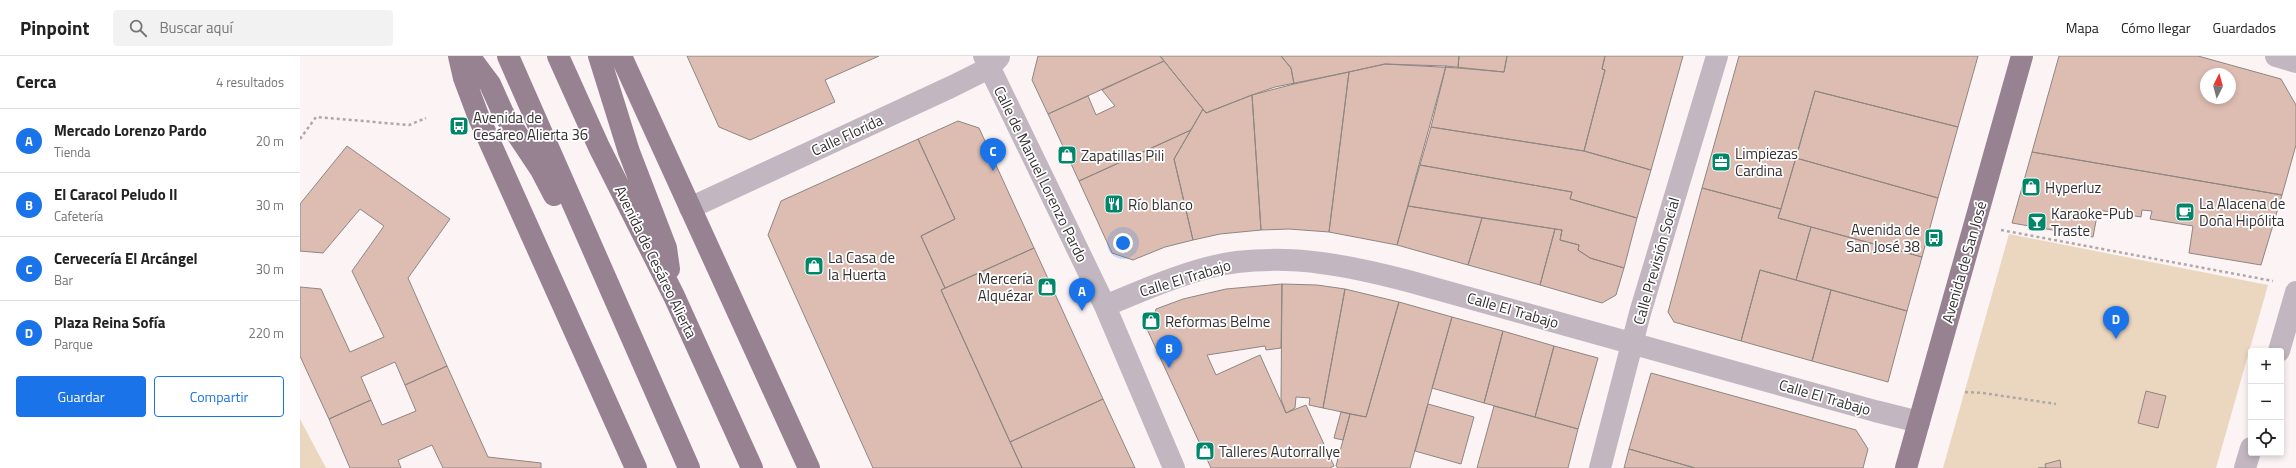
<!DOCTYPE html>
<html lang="es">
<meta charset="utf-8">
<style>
:root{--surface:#fff;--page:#f2f2f2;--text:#222;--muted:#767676;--line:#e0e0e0;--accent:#1a73e8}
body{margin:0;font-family:"Titillium Web",sans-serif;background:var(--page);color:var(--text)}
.controls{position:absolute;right:12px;bottom:12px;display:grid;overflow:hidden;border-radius:4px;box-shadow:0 2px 6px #0003}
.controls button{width:36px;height:36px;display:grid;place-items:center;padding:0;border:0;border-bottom:1px solid var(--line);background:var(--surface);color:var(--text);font:20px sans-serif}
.compass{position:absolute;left:1900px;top:12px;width:36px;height:36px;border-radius:50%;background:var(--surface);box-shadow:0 2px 6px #0003;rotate:6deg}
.you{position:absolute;left:823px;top:187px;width:14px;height:14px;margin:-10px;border:3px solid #fff;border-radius:50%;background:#1a73e8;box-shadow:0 0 0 6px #1a73e833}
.badge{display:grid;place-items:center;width:26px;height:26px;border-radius:50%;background:var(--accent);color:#fff;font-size:13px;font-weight:700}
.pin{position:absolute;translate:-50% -33px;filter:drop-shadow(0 1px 2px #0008)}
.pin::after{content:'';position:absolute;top:21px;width:14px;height:12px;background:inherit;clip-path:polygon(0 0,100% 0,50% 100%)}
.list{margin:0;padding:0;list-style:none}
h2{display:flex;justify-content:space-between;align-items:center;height:52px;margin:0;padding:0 16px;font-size:17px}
h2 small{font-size:13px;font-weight:400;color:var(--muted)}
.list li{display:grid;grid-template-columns:26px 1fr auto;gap:12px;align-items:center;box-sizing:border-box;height:64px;padding:0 16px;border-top:1px solid var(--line)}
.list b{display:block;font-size:15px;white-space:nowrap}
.list p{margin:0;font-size:13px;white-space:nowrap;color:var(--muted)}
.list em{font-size:13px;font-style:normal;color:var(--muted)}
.actions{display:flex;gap:8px;padding:12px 16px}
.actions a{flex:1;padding:9px 0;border:1px solid var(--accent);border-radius:4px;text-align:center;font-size:14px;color:var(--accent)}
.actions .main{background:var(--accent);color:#fff}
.icon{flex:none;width:22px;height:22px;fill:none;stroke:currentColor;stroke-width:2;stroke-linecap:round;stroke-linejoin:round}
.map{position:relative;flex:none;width:1996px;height:412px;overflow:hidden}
header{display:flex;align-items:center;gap:24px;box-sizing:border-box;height:56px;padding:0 20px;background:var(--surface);border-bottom:1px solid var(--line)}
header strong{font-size:19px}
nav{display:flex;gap:22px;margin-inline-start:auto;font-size:14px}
.search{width:280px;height:36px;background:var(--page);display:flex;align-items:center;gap:10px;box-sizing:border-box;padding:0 14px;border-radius:4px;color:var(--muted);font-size:15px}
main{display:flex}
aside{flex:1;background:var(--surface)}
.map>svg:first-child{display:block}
</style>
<header>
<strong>Pinpoint</strong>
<div class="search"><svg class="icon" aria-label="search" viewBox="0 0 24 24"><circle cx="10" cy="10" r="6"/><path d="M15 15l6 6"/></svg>Buscar aquí</div>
<nav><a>Mapa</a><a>Cómo llegar</a><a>Guardados</a></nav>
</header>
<main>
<aside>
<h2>Cerca<small>4 resultados</small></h2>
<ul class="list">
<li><span class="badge">A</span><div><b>Mercado Lorenzo Pardo</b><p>Tienda</p></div><em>20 m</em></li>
<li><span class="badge">B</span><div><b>El Caracol Peludo II</b><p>Cafetería</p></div><em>30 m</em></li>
<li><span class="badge">C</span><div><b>Cervecería El Arcángel</b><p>Bar</p></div><em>30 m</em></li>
<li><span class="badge">D</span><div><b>Plaza Reina Sofía</b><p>Parque</p></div><em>220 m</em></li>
</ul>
<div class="actions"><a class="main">Guardar</a><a>Compartir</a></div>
</aside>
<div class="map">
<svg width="1996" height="412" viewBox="0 0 1996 412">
<rect width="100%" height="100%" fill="#fcf3f4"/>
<path fill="#ebd7bf" d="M1709,178l259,51 -52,183h-273z
M0,363l26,49h-26z"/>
<path fill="#ddbdb2" stroke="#8e8683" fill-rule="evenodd" d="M387,0h192l-54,24 10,22 -85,38 -31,-13z
M738,0h122l4,5 -116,53 -16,-34z
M860,0h121l10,12 3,16 -42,11 -46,18z
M981,0h178l-1,12 -73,-4 -91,20 -3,-16z
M1159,0h48l-3,16 -46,-4z
M1207,0h98l-3,13 3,1 -21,81 -153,-24 15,-61 58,6z
M1305,0h78l-32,114 -67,-19 21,-81 -3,-1z
M1439,0h239l-20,71 -143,-36 -34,118 -79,-21z
M1759,0h139l83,23 15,26v40l-14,50 -250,-43zM1906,18h24v24h-24z
M864,5l39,48 -12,21 -112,51 -31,-67 40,-18 8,19 19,-9 -13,-16z
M1085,8l61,2 -49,179 -68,-13 20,-160z
M1049,16l-20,160 -40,-3 -28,1 -9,-135 23,-8z
M1515,35l143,36 -20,71 -142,-40z
M952,39l9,135 -41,4 -27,6 -19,-81 29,-50 3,4z
M658,65l21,7 55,120 -89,40 -24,-52 34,-17 -37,-80z
M1131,71l153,24 67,19 -14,48 -67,-19 2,-7 -152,-27z
M891,74l-17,29 19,81 -28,7 -32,13 -21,-7 -33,-72z
M618,83l37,80 -34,17 24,52 -4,2 81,178h-149l-105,-233 13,-34z
M47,90l103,73 -42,59 39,88 -42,19 -10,-23 -34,15 10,23 -42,19 -29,-63v-69l21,2 29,63 34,-15 -32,-66 32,-45 -24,-17 -37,44 -23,-2v-47z
M1732,96l250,43 -21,70 -72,-12 4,-27 -43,-7 2,-8 -10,-1 -1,7 -43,-7 -5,27 -81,-14z
M1496,102l142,40 -16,59 -144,-39z
M1120,109l152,27 -2,7 67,19 -13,50 -34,-10 -12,-8 1,-5 -19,-5 2,-10 -154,-24z
M1402,132l79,21 -3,9 33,9 -15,53 -36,-10 -19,71 -67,-19 -6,-10z
M1108,150l74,12 -14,47 -71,-20z
M1182,162l73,11 -15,56 -72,-20z
M1511,171l111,30 -15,54 -111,-31z
M1255,173l7,1 -2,10 19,5 -1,5 12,8 34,10 -8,27 -14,8 -62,-18z
M734,192l69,151 -93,43 -69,-152z
M1460,214l71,20 -19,71 -71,-20z
M982,228l35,1 28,4 -22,119 -14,-3 1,-7 -14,-1 -1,11 -9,5 -5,-14z
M982,228l-1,64 -15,2 -1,-4 -58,9 9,20 44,-20 26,58 20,-8 28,61 -4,2h-119l-64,-139 8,-9 -1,-4 2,-7 27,-10 43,-10z
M1045,233l54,13 -33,115 -43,-9z
M1531,234l76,21 -19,71 -76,-21z
M1099,246l53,15 -42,151h-72l-2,-2 14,-52 16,3z
M1152,261l51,14 -19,72 -52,-15z
M1203,275l51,15 -19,71 -51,-14z
M1254,290l44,12 -20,71 -43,-12z
M147,310l41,91 53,6v5h-98l-11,-23 -34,15 3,8h-51l-21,-49 42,-19 11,25 34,-14 -11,-26z
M1351,317l205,57 12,19 -5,19h-168l-66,-19z
M1846,335l20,5 -8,32 -20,-5z
M803,343l32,69h-113l-12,-26z
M1128,348l46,13 -13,47 -46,-13z
M1194,350l84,23 -10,39h-91z
M1041,356l9,2 -7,26 -9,-2z
M1329,393l66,19h-71z
M1760,404l1,8h-23h8l-1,-4z"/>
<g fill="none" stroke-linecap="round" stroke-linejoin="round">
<path stroke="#afa8a9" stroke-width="2.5" stroke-dasharray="3 3" stroke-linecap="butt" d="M0,83l16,-22 93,8 17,-7
M1701,174l272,51
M1665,336l18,1 73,11"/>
<path stroke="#c2b7c0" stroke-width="22" d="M684,0l121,250 69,162
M1976,0l20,6
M390,152l263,-122 36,-18 10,-11
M805,250c38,-16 90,-39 132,-44 59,-7 114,4 171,19l467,130 44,11
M1979,295l17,-59
M1300,412l40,-155 77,-257
M1945,412l6,-20"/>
<path stroke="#978292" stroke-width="22" d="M159,0l5,22 15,40 157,350
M169,0l21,28 13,29 38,57 13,25
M208,0l181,412
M258,0l41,91 75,149 78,172
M299,0l30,96 37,96 3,21
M321,0l188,412
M1606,412l116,-412"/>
</g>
<defs>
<symbol id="bus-square" viewBox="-11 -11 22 22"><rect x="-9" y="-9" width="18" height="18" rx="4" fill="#008669" stroke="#fff"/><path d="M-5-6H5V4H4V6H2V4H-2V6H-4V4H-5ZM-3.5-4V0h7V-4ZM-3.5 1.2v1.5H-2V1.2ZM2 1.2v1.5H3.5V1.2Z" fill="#fff"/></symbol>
<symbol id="shop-square" viewBox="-11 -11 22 22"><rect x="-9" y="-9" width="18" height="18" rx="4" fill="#008669" stroke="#fff"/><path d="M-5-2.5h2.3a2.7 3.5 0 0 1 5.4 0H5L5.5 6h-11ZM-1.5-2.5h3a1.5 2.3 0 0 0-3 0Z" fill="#fff"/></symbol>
<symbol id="office-square" viewBox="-11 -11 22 22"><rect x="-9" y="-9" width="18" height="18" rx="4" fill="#008669" stroke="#fff"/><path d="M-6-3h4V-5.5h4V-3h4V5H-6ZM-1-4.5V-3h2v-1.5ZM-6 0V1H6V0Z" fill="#fff"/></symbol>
<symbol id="restaurant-square" viewBox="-11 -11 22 22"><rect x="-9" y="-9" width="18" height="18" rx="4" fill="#008669" stroke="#fff"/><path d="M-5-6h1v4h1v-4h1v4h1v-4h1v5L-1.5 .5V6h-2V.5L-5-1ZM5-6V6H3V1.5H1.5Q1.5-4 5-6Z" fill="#fff"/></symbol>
<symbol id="cafe-square" viewBox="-11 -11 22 22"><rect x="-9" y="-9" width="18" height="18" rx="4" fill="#008669" stroke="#fff"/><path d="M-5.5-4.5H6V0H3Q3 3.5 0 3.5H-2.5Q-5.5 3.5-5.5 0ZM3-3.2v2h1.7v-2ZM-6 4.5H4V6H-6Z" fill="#fff"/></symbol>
<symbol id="bar-square" viewBox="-11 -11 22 22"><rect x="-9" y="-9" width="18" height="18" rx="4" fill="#008669" stroke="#fff"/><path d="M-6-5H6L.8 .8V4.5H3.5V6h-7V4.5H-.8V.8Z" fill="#fff"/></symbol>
</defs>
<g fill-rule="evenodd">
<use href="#bus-square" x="148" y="59" width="22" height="22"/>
<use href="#shop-square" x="756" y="88" width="22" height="22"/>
<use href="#office-square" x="1410" y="95" width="22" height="22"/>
<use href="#shop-square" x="1720" y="120" width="22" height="22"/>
<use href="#restaurant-square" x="803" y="137" width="22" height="22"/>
<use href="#cafe-square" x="1874" y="145" width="22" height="22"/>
<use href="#bar-square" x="1726" y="155" width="22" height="22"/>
<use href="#bus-square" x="1623" y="171" width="22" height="22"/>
<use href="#shop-square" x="503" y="199" width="22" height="22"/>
<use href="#shop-square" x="736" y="220" width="22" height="22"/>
<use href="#shop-square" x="840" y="254" width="22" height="22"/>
<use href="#shop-square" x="894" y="384" width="22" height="22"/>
</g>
<g text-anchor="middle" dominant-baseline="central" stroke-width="3.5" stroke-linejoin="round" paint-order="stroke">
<g font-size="15" fill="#343031" stroke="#fff" text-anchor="start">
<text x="173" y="61">Avenida de<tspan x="173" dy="17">Cesáreo Alierta 36</tspan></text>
<text x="1435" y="97">Limpiezas<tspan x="1435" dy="17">Cardina</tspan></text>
<text x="781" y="99">Zapatillas Pili</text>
<text x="1745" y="131">Hyperluz</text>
<text x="1899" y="147">La Alacena de<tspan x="1899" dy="17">Doña Hipólita</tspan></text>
<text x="828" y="148">Río blanco</text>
<text x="1751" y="157">Karaoke-Pub<tspan x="1751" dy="17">Traste</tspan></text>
<text x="1620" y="173" text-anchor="end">Avenida de<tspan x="1620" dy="17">San José 38</tspan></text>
<text x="528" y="201">La Casa de<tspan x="528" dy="17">la Huerta</tspan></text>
<text x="733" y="222" text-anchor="end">Mercería<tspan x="733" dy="17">Alquézar</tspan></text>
<text x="865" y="265">Reformas Belme</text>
<text x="919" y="395">Talleres Autorrallye</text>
</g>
<g font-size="15" fill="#343031" stroke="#fff">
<text transform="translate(547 79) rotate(-25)">Calle Florida</text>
<text transform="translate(741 118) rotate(64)">Calle de Manuel Lorenzo Pardo</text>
<text transform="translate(1356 205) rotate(-74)">Calle Previsión Social</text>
<text transform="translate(356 206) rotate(64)">Avenida de Cesáreo Alierta</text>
<text transform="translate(1664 206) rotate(-74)">Avenida de San José</text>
<text transform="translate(885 222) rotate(-17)">Calle El Trabajo</text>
<text transform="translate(1213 254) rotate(16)">Calle El Trabajo</text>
<text transform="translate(1525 341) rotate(16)">Calle El Trabajo</text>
</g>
</g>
</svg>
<div class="controls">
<button>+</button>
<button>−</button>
<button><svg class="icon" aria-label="locate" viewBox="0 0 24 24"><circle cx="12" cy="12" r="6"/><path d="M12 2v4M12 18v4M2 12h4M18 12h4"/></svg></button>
</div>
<svg class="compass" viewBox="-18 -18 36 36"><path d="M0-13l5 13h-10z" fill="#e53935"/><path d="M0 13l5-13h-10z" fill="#767676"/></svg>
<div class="you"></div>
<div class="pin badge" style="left:782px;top:255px">A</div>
<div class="pin badge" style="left:869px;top:312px">B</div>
<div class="pin badge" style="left:693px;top:115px">C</div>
<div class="pin badge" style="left:1816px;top:283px">D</div>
</div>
</main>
